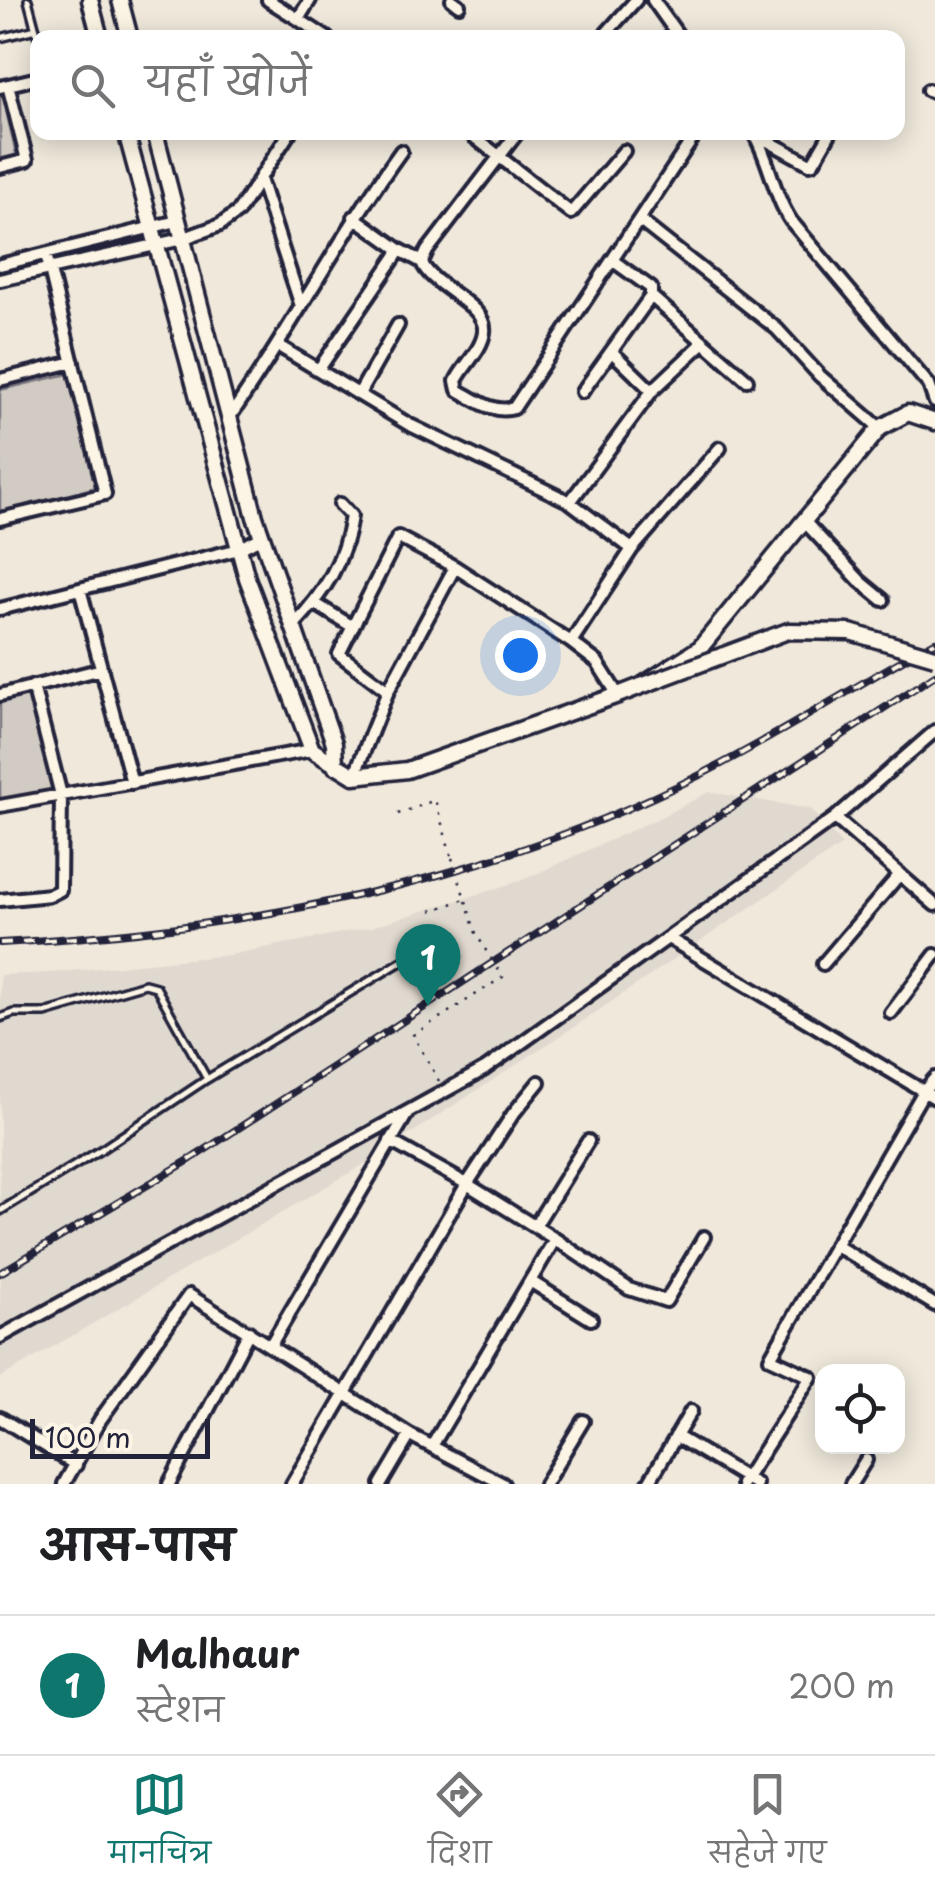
<!DOCTYPE html>
<html lang="hi">
<meta charset="utf-8">
<style>
:root{--surface:#fff;--page:#f6f6f6;--text:#202124;--muted:#757577;--line:#e0e0e0;--accent:#0f766e}
body{margin:0;font-family:"Playpen Sans","Playpen Sans Deva",sans-serif;background:var(--page);color:var(--text)}
.controls{position:absolute;right:30px;bottom:30px;display:grid;overflow:hidden;border-radius:20px;box-shadow:0 5px 25px #0003}
.controls button{width:90px;height:90px;display:grid;place-items:center;padding:0;border:0;border-bottom:2px solid var(--line);background:var(--surface);color:var(--text);font:50px sans-serif}
.scale{position:absolute;left:30px;bottom:25px;width:180px;box-sizing:border-box;padding-left:10px;border:5px solid #22223b;border-top:0;font-size:28px;line-height:35px;white-space:nowrap;color:#22223b;-webkit-text-stroke:8px #fcf5e5;paint-order:stroke}
.you{position:absolute;left:520px;top:655px;width:35px;height:35px;margin:-25px;border:8px solid #fff;border-radius:50%;background:#1a73e8;box-shadow:0 0 0 15px #1a73e833}
.badge{display:grid;place-items:center;width:65px;height:65px;border-radius:50%;background:var(--accent);color:#fff;font-size:32px;font-weight:700}
.pin{position:absolute;translate:-50% -82px;filter:drop-shadow(0 2px 5px #0008)}
.pin::after{content:'';position:absolute;top:52px;width:35px;height:30px;background:inherit;clip-path:polygon(0 0,100% 0,50% 100%)}
.list{margin:0;padding:0;list-style:none}
h2{display:flex;justify-content:space-between;align-items:center;height:130px;margin:0;padding:0 40px;font-size:42px}
h2 small{font-size:32px;font-weight:400;color:var(--muted)}
.list li{display:grid;grid-template-columns:65px 1fr auto;gap:30px;align-items:center;box-sizing:border-box;height:140px;padding:0 40px;border-top:2px solid var(--line)}
.list b{display:block;font-size:38px;white-space:nowrap}
.list p{margin:0;font-size:32px;white-space:nowrap;color:var(--muted)}
.list em{font-size:32px;font-style:normal;color:var(--muted)}
.icon{flex:none;width:55px;height:55px;fill:none;stroke:currentColor;stroke-width:2;stroke-linecap:round;stroke-linejoin:round}
.map{position:relative;flex:none;width:935px;height:1484px;overflow:hidden}
.search{position:absolute;background:var(--surface);box-shadow:0 5px 25px #0003;left:30px;right:30px;top:30px;height:110px;display:flex;align-items:center;gap:25px;box-sizing:border-box;padding:0 35px;border-radius:20px;color:var(--muted);font-size:38px}
.sheet{height:270px;background:var(--surface)}
nav{display:flex;justify-content:space-around;align-items:center;box-sizing:border-box;height:140px;border-top:2px solid var(--line);background:var(--surface);font-size:28px;color:var(--muted)}
nav a{display:grid;justify-items:center;gap:5px}
nav .on{color:var(--accent)}
.map>svg:first-child{display:block}
</style>
<div class="map">
<svg width="935" height="1484" viewBox="0 0 935 1484">
<rect width="100%" height="100%" fill="#efe8db"/>
<filter id="ink" filterUnits="userSpaceOnUse"><feTurbulence type="fractalNoise" baseFrequency=".01" numOctaves="2"/><feDisplacementMap in="SourceGraphic" scale="20" xChannelSelector="R" yChannelSelector="G"/><feConvolveMatrix kernelMatrix="1 2 1 2 8 2 1 2 1" color-interpolation-filters="sRGB"/></filter>
<g filter="url(#ink)">
<path fill="#e0d9cf" d="M709,792l102,17 31,36 -259,176 -222,145 -361,212v-403l49,-2 180,-18 142,-28 149,-46 139,-63z"/>
<path fill="#d1cbc3" stroke="#7a767f" stroke-width="2.5" d="M3,97l14,61 -17,4v-64z
M68,374l28,113 -96,26v-123z
M31,695l23,96 -54,9v-98z"/>
<g fill="none" stroke-linecap="round" stroke-linejoin="round">
<defs>
<path id="service" d="M28,0l10,38
M0,38l36,-9
M0,1018l14,-5h31l100,-29 11,3 51,92
M0,1211l102,-62 105,-70 202,-122"/>
<path id="minor" d="M268,0l30,19 12,-19
M452,0l7,5
M653,0l27,38
M298,19l29,19
M602,38l34,-38
M0,87l38,-9
M928,90l7,3
M468,132l103,81 53,-62
M518,132l-91,119 -5,11c8,25 66,42 62,70 -2,18 -21,34 -28,49l2,9c18,10 35,24 56,18l183,-276
M753,132c17,28 20,62 38,89l138,164 6,17
M753,133l57,31 3,-1 18,-31
M0,167l27,-7 -19,-75
M260,179l41,127
M354,217l46,33
M639,220l138,109 43,47 60,52
M0,265l177,-44
M0,280l182,-41 38,-14 18,-13 52,-80
M651,296l96,84
M277,345l131,79 162,78 62,47
M612,352l40,39
M319,369l81,-119 22,12
M0,380l73,-18
M360,392l38,-67
M582,392l69,-96v-8l-39,-28
M229,418c61,-87 110,-181 172,-267
M570,502l82,-111 52,-49
M0,519l105,-25 -59,-240
M803,520l57,61 23,19
M80,589l52,194
M314,603l39,24
M0,609l239,-60 23,-12
M293,626c31,-33 52,-65 58,-110l-11,-12
M571,642l61,-93 88,-101
M388,691l-49,-37 59,-117 57,30 116,75 26,20 21,33
M0,695l102,-26
M354,776l34,-85 67,-124
M0,806l312,-56
M835,818l100,87
M0,900l50,-5 10,-5 1,-95 -28,-109
M668,938l267,160
M823,964l77,-90
M891,1013l44,-58
M535,1226l53,-85
M555,1239l74,50 37,12 38,-64
M835,1245l100,60
M530,1281l61,38
M0,1337l485,-268 350,-251 100,-87
M270,1346l138,-234
M0,1418l76,47
M676,1436l80,48
M432,1446l123,-207 -88,-55 46,-70 26,-32
M64,1484l36,-64 89,-125 221,140
M169,1484l80,-152
M292,1484l175,-300 -77,-43
M381,1484l29,-49 93,49
M545,1484l38,-63
M648,1484l43,-73
M742,1484l69,-107 -41,-19 154,-267 11,-13
M851,1484l15,-24"/>
<path id="tertiary" d="M90,0l10,38
M120,0l10,38
M126,132l121,446 65,172 42,26 53,-6 211,-75 23,-9 59,-38 180,-220 28,-15 27,9
M155,132l100,385 79,226 1,23"/>
</defs>
<use href="#service" stroke="#22223b" stroke-width="12"/>
<use href="#minor" stroke="#22223b" stroke-width="18"/>
<use href="#tertiary" stroke="#22223b" stroke-width="21"/>
<path stroke="#22223b" stroke-width="2.5" stroke-dasharray="2.5 8" stroke-linecap="butt" d="M398,814l37,-14 17,58
M466,901l9,30 10,18
M431,911l34,-12 -8,-26
M439,1081l-26,-46 90,-58 -9,-14"/>
<use href="#service" stroke="#fcf5e5" stroke-width="5"/>
<use href="#minor" stroke="#fcf5e5" stroke-width="10"/>
<use href="#tertiary" stroke="#fcf5e5" stroke-width="14"/>
<defs>
<path id="rail" d="M0,943c244,-13 484,-59 704,-170 79,-40 153,-89 231,-131
M0,1273l191,-114 744,-484"/>
</defs>
<use href="#rail" stroke="#22223b" stroke-width="8"/>
<use href="#rail" stroke="#fcf5e5" stroke-width="4" stroke-dasharray="11" stroke-linecap="butt"/>
<defs>
<path id="tertiary-bridge" d="M641,686l147,-55 62,1 85,25"/>
</defs>
<use href="#tertiary-bridge" stroke="#22223b" stroke-width="21" stroke-linecap="butt"/>
<path stroke="#22223b" stroke-width="2.5" stroke-dasharray="2.5 8" stroke-linecap="butt" d="M452,858l5,15
M485,949l9,14"/>
<use href="#tertiary-bridge" stroke="#fcf5e5" stroke-width="14"/>
</g>
</g>
</svg>
<div class="controls">
<button><svg class="icon" aria-label="locate" viewBox="0 0 24 24"><circle cx="12" cy="12" r="6"/><path d="M12 2v4M12 18v4M2 12h4M18 12h4"/></svg></button>
</div>
<div class="scale">100 m</div>
<div class="you"></div>
<div class="pin badge" style="left:428px;top:1006px">1</div>
<div class="search"><svg class="icon" aria-label="search" viewBox="0 0 24 24"><circle cx="10" cy="10" r="6"/><path d="M15 15l6 6"/></svg>यहाँ खोजें</div>
</div>
<section class="sheet">
<h2>आस-पास<small></small></h2>
<ul class="list">
<li><span class="badge">1</span><div><b>Malhaur</b><p>स्टेशन</p></div><em>200 m</em></li>
</ul>
</section>
<nav>
<a class="on"><svg class="icon" aria-label="map" viewBox="0 0 24 24"><path d="M3 6l6-2 6 2 6-2v14l-6 2-6-2-6 2zM9 4v14M15 6v14"/></svg>मानचित्र</a>
<a><svg class="icon" aria-label="directions" viewBox="0 0 24 24"><path d="M12 3l9 9-9 9-9-9zM9 14v-3h6M13 9l2 2-2 2"/></svg>दिशा</a>
<a><svg class="icon" aria-label="saved" viewBox="0 0 24 24"><path d="M7 4h10v16l-5-4-5 4z"/></svg>सहेजे गए</a>
</nav>
